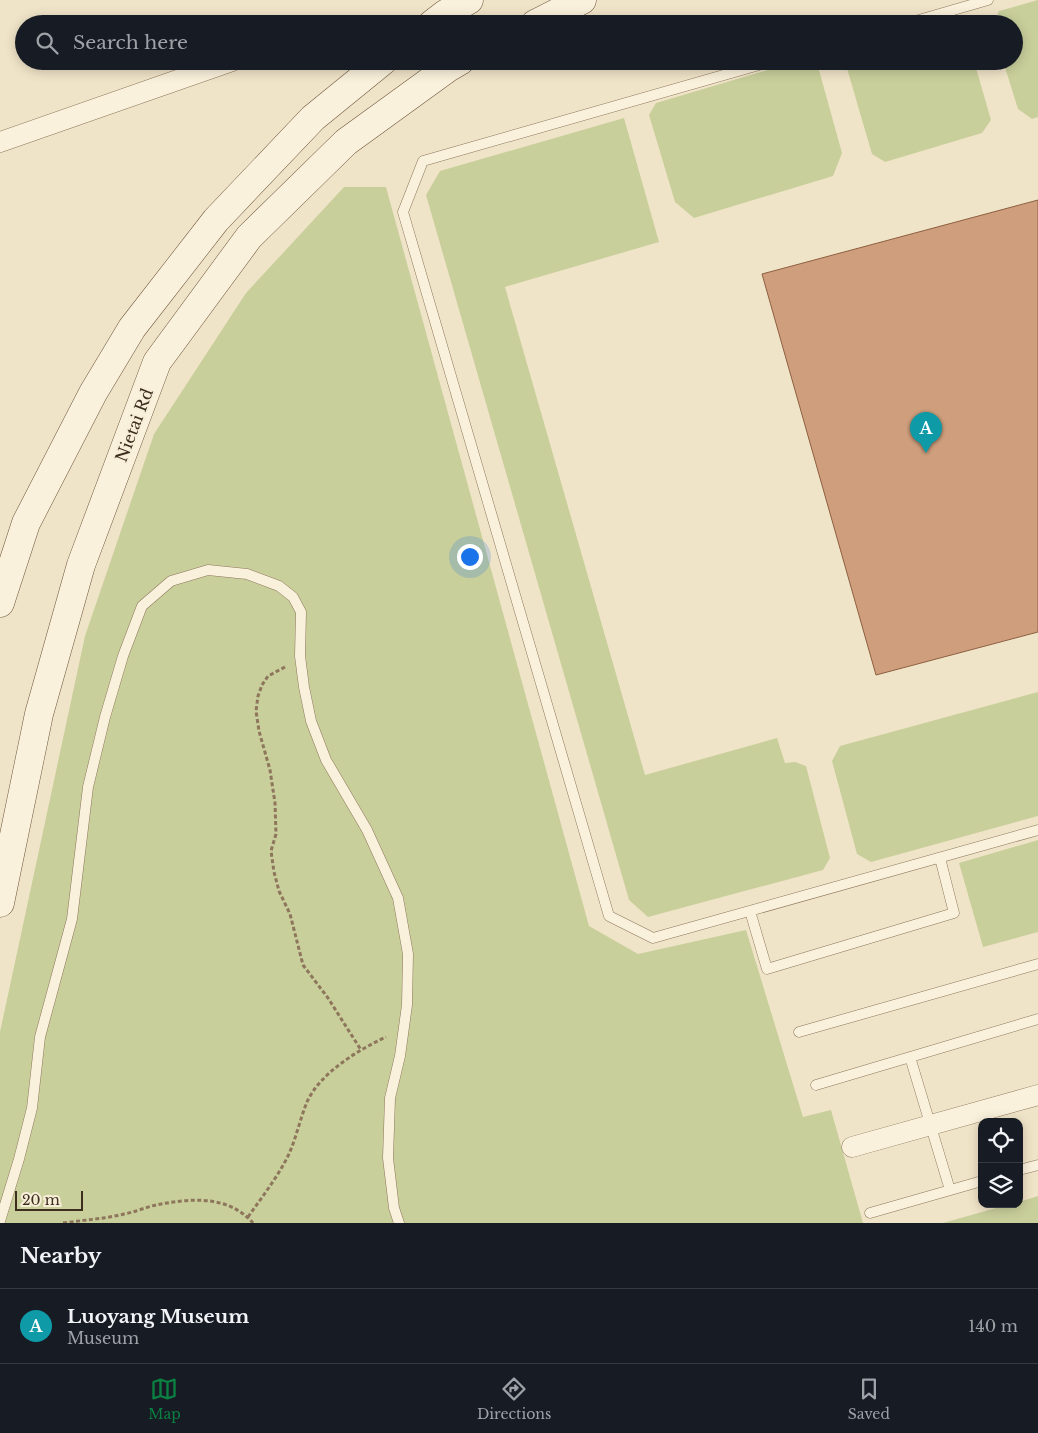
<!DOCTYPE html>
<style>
:root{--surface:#171b24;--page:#242831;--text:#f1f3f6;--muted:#9ea1a6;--line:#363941;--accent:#0b8043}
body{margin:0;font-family:"Libre Baskerville",serif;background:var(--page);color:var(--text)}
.controls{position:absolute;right:15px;bottom:15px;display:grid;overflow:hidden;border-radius:10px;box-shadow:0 2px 12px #0003}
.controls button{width:45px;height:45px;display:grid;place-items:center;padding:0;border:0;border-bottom:1px solid var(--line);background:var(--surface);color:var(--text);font:25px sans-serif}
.scale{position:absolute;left:15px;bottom:12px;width:68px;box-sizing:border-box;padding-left:5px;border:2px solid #3d2e20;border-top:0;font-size:14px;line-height:18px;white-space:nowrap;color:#3d2e20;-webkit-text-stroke:4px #f7eed8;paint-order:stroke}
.you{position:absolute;left:469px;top:556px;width:18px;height:18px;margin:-12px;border:4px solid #fff;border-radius:50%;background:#1a73e8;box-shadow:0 0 0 8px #1a73e833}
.badge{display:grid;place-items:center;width:32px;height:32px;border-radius:50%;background:var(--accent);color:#fff;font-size:16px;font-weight:700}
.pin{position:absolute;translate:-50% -41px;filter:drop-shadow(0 1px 2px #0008)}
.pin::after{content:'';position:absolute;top:26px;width:18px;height:15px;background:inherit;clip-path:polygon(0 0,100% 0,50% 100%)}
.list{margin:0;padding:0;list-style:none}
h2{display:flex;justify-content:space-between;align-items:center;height:65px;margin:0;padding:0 20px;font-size:21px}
h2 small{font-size:16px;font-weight:400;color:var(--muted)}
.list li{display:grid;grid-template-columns:32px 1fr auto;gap:15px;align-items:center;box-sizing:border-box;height:75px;padding:0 20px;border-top:1px solid var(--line)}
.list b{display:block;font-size:19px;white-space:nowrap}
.list p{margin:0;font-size:16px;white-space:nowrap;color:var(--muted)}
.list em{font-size:16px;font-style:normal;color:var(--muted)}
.icon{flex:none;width:28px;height:28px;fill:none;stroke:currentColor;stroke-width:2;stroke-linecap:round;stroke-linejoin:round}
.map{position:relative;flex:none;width:1038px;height:1223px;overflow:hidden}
.search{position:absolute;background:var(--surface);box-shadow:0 2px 12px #0003;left:15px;right:15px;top:15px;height:55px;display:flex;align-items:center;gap:12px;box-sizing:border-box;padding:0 18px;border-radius:28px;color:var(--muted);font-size:19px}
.sheet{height:140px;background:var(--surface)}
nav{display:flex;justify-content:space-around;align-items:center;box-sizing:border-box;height:70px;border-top:1px solid var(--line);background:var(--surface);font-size:14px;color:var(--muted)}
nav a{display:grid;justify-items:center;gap:2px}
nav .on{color:var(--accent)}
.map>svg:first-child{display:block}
</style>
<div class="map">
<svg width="1038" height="1223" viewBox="0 0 1038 1223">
<rect width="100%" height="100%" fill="#f0e4c8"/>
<path fill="#c9cf9b" d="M1038,0v117l-6,2 -14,-10 -15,-48h11v-37h-21l6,-13z
M798,61h7l14,9 23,83 -9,23 -139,42 -19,-16 -26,-87 7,-12z
M847,61h127l17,59 -9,13 -97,29 -13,-8 -26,-89z
M624,118l35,124 -154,45 140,488 132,-37 8,25 10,-1 11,4 24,92 -7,12 -175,47 -19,-17 -203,-705 14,-24z
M344,187h42l203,739 49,28 108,-24 57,187 28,-7 32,113h-863v-191l85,-396 69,-202 92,-141z
M1038,692v124l-167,46 -14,-8 -25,-93 8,-15z
M1038,840v92l-55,15 -24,-84z
M1038,1196v27h-95l67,-19h9v-2z"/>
<path fill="#cf9f7d" stroke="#8d5f41" d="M1038,200v432l-162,43 -114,-401z"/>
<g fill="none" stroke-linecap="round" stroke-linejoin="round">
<defs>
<path id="service" d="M905,24l83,-24
M773,61l-350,100 -20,51 206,704 44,22 385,-108
M750,911l17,58 187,-56 -14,-55
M799,1032l239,-68
M910,1057l40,133
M816,1085l222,-66
M1019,1170l19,-5
M870,1213l112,-32
M0,1221l19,-62 13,-51 8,-71 32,-118 16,-132 17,-70 18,-61 19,-50 29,-25 37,-11 39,4 32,12 14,11 8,15 -1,44 4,31 7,34 15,39 41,70 31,68 10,56 -1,51 -7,51 -10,42 -2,60 6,50 5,15"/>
<path id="minor" d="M0,142l232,-81
M852,1147l186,-52"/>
<path id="secondary" d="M432,24l13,-10 24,-14
M535,24l47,-24
M0,603l26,-80 67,-130 39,-65 84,-108 97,-102 70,-57
M0,903l39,-189 42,-149 76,-203 92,-125 97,-95 102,-74 12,-7"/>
</defs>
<use href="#service" stroke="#8d765c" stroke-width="11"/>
<use href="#minor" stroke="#8d765c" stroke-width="21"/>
<use href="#secondary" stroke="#6f573f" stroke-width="29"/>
<path stroke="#8d765c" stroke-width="3" stroke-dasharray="4 2.5" stroke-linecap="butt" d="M285,667l-17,9 -6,9 -4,11 -2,15 3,20 11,39 5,33 1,31 -5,17 3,21 5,19 11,23 13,51 25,33 33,52
M248,1217c14,-20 29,-39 40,-61 8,-17 12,-37 19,-54 13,-29 51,-52 79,-65
M63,1223c21,-3 41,-4 61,-9 12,-2 24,-8 37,-10 33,-6 68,-8 92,19"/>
<use href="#service" stroke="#faf1dc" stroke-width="10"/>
<use href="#minor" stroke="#faf1dc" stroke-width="20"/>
<use href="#secondary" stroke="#faf1dc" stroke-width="28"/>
</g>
<g text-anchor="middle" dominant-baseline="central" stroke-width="4" stroke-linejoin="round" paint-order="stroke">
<g font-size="16" fill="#3d2e20" stroke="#f7eed8">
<text transform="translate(134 425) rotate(-69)">Nietai Rd</text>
</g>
</g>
</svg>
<div class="controls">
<button><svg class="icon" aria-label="locate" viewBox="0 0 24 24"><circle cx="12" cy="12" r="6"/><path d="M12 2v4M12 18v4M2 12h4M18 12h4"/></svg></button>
<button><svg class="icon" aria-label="layers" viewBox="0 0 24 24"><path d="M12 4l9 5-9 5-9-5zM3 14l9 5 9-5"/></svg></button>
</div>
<div class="scale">20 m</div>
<div class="you"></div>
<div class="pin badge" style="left:926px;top:453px;background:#0f9aa8">A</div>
<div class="search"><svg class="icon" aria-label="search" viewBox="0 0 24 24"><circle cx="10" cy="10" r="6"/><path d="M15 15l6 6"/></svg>Search here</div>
</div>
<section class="sheet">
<h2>Nearby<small></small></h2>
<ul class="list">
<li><span class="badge" style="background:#0f9aa8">A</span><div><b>Luoyang Museum</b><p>Museum</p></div><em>140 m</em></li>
</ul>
</section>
<nav>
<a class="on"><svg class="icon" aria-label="map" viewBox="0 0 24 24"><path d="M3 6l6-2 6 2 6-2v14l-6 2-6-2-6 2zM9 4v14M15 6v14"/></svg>Map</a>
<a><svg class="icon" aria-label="directions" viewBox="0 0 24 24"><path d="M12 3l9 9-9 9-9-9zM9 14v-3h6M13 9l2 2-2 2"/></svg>Directions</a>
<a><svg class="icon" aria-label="saved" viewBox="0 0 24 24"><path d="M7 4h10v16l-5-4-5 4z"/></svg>Saved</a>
</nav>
